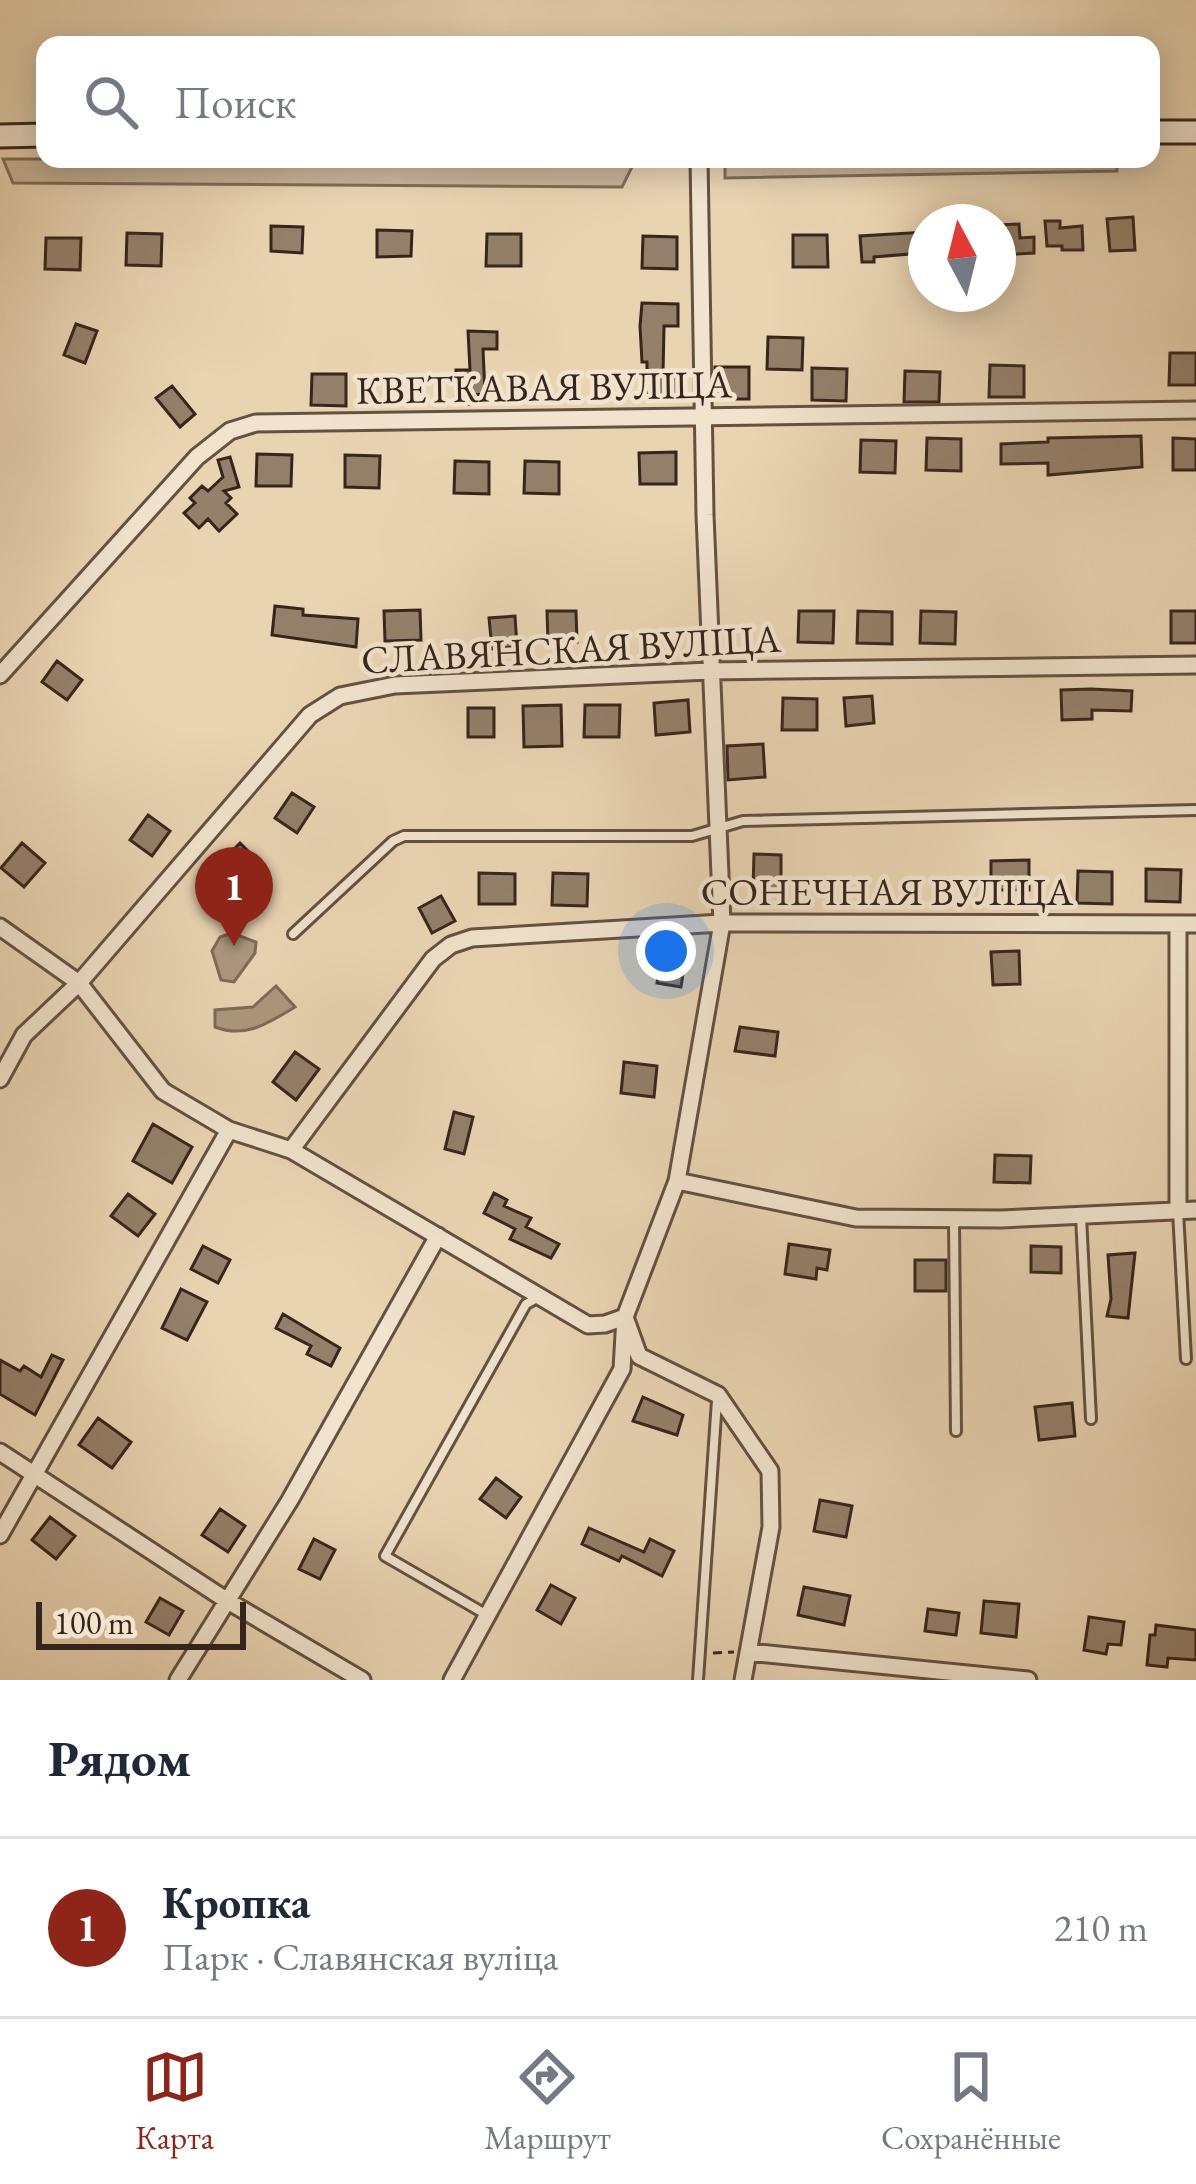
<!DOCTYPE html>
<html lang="ru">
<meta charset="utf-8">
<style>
:root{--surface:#fff;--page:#f6f6f7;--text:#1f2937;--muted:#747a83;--line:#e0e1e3;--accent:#8f2418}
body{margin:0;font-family:"EB Garamond",serif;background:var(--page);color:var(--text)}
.compass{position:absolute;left:908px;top:204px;width:108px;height:108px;border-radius:50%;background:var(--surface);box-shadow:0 6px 30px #0003;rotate:353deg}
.scale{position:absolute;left:36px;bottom:30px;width:210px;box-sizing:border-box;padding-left:12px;border:6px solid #37251d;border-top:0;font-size:33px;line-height:42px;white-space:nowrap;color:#37251d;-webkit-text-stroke:9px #f1e3cd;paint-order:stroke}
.you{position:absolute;left:666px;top:951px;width:42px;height:42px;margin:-30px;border:9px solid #fff;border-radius:50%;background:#1a73e8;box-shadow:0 0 0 18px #1a73e833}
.badge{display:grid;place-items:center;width:78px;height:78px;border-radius:50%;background:var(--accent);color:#fff;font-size:39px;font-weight:700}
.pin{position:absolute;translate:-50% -99px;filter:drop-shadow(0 3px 6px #0008)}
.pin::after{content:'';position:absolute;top:63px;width:42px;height:36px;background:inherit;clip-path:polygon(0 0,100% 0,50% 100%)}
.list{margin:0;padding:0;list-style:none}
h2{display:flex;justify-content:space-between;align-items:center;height:156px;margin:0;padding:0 48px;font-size:51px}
h2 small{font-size:39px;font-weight:400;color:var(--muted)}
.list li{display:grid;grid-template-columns:78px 1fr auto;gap:36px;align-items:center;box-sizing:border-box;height:180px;padding:0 48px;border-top:3px solid var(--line)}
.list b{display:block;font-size:45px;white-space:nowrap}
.list p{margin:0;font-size:39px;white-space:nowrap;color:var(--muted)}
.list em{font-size:39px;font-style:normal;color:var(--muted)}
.icon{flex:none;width:66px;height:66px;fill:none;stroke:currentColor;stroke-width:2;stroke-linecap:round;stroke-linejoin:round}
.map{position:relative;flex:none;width:1196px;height:1680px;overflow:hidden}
.search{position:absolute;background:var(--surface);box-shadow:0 6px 30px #0003;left:36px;right:36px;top:36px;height:132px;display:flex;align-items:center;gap:30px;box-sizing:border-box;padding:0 42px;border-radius:24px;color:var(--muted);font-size:45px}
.sheet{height:336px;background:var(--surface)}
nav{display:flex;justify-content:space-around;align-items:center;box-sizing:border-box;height:168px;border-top:3px solid var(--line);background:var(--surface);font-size:33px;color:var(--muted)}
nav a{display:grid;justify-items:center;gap:6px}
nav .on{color:var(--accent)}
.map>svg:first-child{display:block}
</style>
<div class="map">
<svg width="1196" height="1680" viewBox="0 0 1196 1680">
<rect width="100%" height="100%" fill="#e9d4b2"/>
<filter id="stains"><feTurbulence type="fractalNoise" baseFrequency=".00167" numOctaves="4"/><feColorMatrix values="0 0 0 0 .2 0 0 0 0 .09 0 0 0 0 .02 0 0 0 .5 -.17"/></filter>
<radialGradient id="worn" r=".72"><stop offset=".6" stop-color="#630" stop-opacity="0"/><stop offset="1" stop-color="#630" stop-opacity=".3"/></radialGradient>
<path fill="#cbb699" stroke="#816e5b" stroke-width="3" d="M3,159h633l-14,28 -609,-4z
M725,159h392v12l-392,7z"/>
<path fill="#ac987f" stroke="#7d6a58" stroke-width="3" d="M232,933l24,9 -1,11 -21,29 -13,-2 -9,-29 8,-14z
M276,986l19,21c-27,16 -49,32 -80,20v-17l38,-3z"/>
<path fill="#94806a" stroke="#37251d" stroke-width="3" d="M1133,217l2,33 -25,1 -3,-32z
M1045,221h15v7l22,-2 1,24h-21v-4h-15z
M1019,224l1,14 14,-1v16l-36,2v-30z
M271,226l32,1 -1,26 -31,-2z
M377,230l35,1 -1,25 -34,1z
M926,232v28l-15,2v-8l-37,3v5h-12l-2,-26z
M127,233l35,1 -1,32 -35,-1z
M487,234h34v32h-35z
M793,235h34l1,32h-35z
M643,236l34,1v32l-35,-1z
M46,238h35l-1,32 -35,-1z
M642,303l36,1v22h-14l-1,49h18l1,25 -35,-1v-37h-5l-2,-36z
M76,324l21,7 -12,32 -21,-8z
M468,331l29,1v17h-14l2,45 -14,1v9h-16l1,-34h14z
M768,337l35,1 -1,32 -35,-1z
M1170,353h26v32h-27z
M990,365l34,1v31h-35z
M715,367h34v32h-34z
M812,368l35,1 -1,32 -34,-1z
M905,371l35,1 -1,30h-35z
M312,374h34v32l-35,-1z
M172,386l23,28 -15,13 -24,-29z
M1141,436l1,31 -94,8v-12l-47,1v-20l47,-2v-4z
M927,438l34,1v32l-35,-1z
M1173,438l23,1v31h-23z
M861,440l35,1 -1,32 -35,-1z
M676,452v32h-36l-1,-31z
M257,454l35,1 -1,31h-35z
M345,455l35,1 -1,32 -34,-1z
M230,457l9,30 -15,4 7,7 -5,5 11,11 -18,17 -11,-12 -9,9 -15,-15 11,-10 -5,-5 12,-12 6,5 15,-14 -5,-17z
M455,461l34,1v32l-35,-1z
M525,461l34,1v32l-35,-1z
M275,606l28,3v6l55,4 -2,28 -84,-12z
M420,610l1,30 -36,1 -1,-30z
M547,611h29l1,31 -29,1z
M799,611h35l-1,32 -35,-1z
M858,611l34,1v32l-35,-1z
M921,611l35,1 -1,32 -35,-1z
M1171,611h25v32h-25z
M515,616l2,31 -25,2 -3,-31z
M57,661l25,19 -15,20 -25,-18z
M1091,689l41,2 -1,20 -39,-1v9l-30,1 -1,-30z
M872,696l2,27 -28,3 -2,-28z
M783,698l34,1v31h-35z
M688,700l2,32 -34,3 -2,-32z
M561,705l1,41 -38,1 -1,-41z
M585,705h35l-1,32h-35z
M468,708h26v29h-26z
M763,744l2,33 -37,3 -1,-34z
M292,793l22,14 -17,26 -22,-15z
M148,815l22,16 -18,25 -22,-16z
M22,843l23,20 -21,24 -23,-19z
M240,843l22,22 -23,23 -22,-22z
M754,854l27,1v35l-28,-1z
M1029,860v30h-38v-29z
M1146,869l35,1 -1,32 -34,-1z
M1078,871l34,1v32l-35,-1z
M479,873l36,1v30h-36z
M553,873l35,1 -1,32 -35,-1z
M441,896l14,25 -23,12 -13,-25z
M662,951l24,3 -5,33 -24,-4z
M1019,951l1,33 -27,1 -2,-33z
M740,1027l38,5 -3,24 -40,-5z
M295,1052l24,17 -23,31 -23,-18z
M624,1062l33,4 -3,31 -33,-4z
M454,1112l19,5 -9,37 -19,-5z
M153,1124l39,23 -20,36 -39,-22z
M995,1155l36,1 -1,27 -36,-1z
M494,1193l13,7 -3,6 27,12 -5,9 33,17 -8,14 -41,-19 5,-10 -31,-16z
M128,1194l27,20 -17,22 -27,-20z
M789,1244l41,6 -3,20 -10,-2 -1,11 -31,-5z
M203,1246l27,14 -12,23 -27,-14z
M1031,1246l30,1v26l-30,-1z
M1135,1253l-7,65 -21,-2 4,-17 -3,-44z
M915,1260h31v31h-31z
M181,1289l26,13 -20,38 -25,-12z
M283,1314l57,34 -9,18 -24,-12 4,-8 -35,-18z
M52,1355l11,5 -28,55 -35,-21v-34l20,11 4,-5 17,11z
M643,1397l40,18 -6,20 -44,-14z
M1072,1403l3,33 -36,4 -4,-33z
M98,1418l33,24 -19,26 -33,-23z
M496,1478l25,19 -15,21 -26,-19z
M820,1500l32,6 -6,31 -32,-6z
M220,1509l25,17 -17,26 -26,-17z
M50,1517l25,19 -19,23 -24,-19z
M589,1528l55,24 6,-13 24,12 -12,25 -40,-20 -3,5 -37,-17z
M314,1539l21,11 -15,29 -21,-10z
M551,1585l24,13 -14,26 -24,-14z
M804,1587l46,9 -6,29 -46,-10z
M160,1598l23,13 -14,24 -23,-13z
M984,1601l35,3 -3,33 -35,-4z
M928,1609l31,4 -3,22 -31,-4z
M1089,1617l35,5 -3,23 -13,-1 -2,10 -22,-4z
M1156,1625l40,5v30l-28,-2 -1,9 -20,-2 3,-30h5z"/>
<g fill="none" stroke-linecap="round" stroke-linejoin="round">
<defs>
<path id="lane" d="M293,934l100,-93 11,-5h288l51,-15 453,-11
M1178,1211l8,148
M1081,1216l10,203
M954,1221l2,210
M487,1615l-102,-59 141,-252 13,-7
M698,1680l19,-280"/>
<path id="street" d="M0,675l197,-218 33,-26 26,-8 940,-13
M0,927l79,56 84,108 66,39 62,20 297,175 17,-1 20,-7 14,39 79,39 52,76 1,56 -28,153
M0,1079l24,-44 55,-52 231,-268 30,-19 55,-11 315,-14 486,-6
M291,1150l142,-191 18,-14 21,-7 250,-15 474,1
M677,1181l179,37 145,1 195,-9
M1178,1210v-286
M0,1452l226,148 136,80
M0,1535l229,-405
M748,1652l280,28
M178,1680l112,-180 148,-264
M452,1680l170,-311 3,-52 52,-136 45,-258 -17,-408 -6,-356"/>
<path id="secondary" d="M1151,132h45
M0,136l45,-1"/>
</defs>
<use href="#lane" stroke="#645142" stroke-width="14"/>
<use href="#street" stroke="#645142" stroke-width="21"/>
<use href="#secondary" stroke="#37251d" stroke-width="27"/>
<path stroke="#37251d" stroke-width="3" stroke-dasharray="9 6" stroke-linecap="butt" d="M713,1653l21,-1"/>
<use href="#lane" stroke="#f1e3cd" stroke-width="8"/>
<use href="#street" stroke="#f1e3cd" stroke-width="15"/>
<use href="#secondary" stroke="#f1e3cd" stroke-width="21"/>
</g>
<g text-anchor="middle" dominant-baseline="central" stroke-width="9" stroke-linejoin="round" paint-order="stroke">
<g font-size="39" fill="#37251d" stroke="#f1e3cd">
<text transform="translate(544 387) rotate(-1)">КВЕТКАВАЯ ВУЛІЦА</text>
<text transform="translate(571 649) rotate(-3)">СЛАВЯНСКАЯ ВУЛІЦА</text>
<text x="887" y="891">СОНЕЧНАЯ ВУЛІЦА</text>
</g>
</g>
<rect width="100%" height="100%" filter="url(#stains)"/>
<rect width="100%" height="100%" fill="url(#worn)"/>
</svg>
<svg class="compass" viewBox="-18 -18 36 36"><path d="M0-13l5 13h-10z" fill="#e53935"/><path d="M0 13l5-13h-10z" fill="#747a83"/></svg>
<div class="scale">100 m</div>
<div class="you"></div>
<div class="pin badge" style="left:234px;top:946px">1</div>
<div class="search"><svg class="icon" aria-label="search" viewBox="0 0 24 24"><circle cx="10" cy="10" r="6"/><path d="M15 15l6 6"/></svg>Поиск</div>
</div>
<section class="sheet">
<h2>Рядом<small></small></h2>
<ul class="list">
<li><span class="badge">1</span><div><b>Кропка</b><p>Парк · Славянская вуліца</p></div><em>210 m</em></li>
</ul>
</section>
<nav>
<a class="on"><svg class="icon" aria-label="map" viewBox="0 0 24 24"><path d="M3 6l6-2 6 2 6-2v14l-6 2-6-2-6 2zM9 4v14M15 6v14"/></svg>Карта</a>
<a><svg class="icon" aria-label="directions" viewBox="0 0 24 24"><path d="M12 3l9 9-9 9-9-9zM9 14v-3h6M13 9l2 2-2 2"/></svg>Маршрут</a>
<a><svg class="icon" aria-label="saved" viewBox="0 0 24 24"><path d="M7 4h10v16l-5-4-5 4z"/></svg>Сохранённые</a>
</nav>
